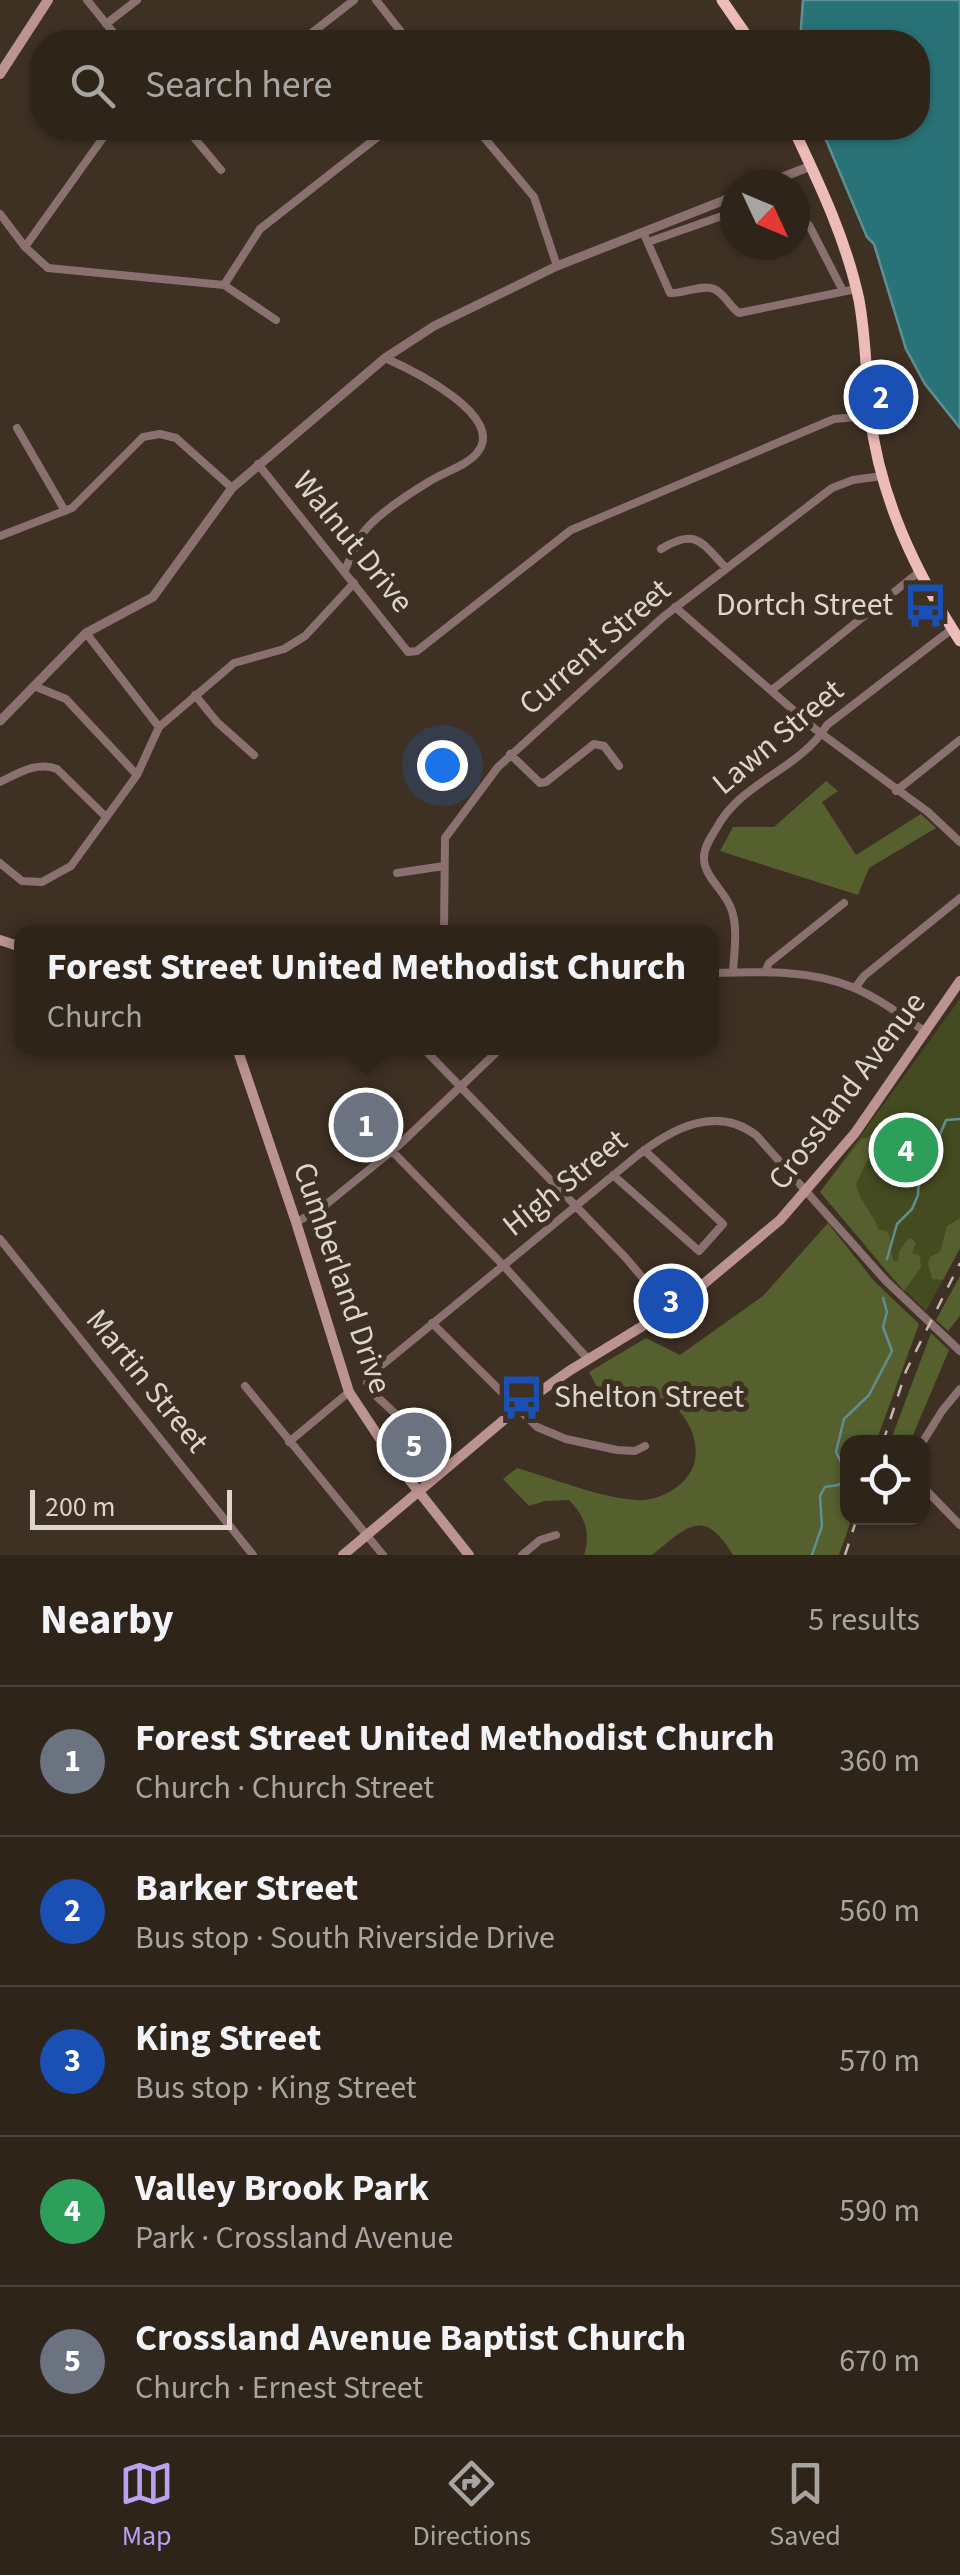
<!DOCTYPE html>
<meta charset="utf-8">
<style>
:root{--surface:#2e241a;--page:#3a3027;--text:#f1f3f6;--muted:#a7a4a2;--line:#494139;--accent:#bca0f2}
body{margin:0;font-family:"Source Sans 3",sans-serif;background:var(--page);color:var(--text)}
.controls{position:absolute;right:30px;bottom:30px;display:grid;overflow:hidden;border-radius:20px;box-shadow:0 2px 8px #0004}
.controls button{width:90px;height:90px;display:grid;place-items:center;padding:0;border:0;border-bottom:2px solid var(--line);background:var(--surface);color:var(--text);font:50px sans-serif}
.compass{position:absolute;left:720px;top:170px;width:90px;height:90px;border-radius:50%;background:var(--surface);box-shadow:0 2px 8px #0004;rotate:134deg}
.scale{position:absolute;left:30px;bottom:25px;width:202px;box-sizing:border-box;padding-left:10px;border:5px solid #ddd4cc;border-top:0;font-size:28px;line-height:35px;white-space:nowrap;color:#ddd4cc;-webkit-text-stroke:8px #3e3023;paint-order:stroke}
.you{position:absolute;left:442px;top:765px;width:35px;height:35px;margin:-25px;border:8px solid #fff;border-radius:50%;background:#1a73e8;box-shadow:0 0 0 15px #1a73e833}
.badge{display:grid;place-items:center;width:65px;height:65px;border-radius:50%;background:var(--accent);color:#fff;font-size:32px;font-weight:700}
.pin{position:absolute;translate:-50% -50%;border:5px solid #fff;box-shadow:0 2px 10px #0006}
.popup{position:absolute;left:14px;top:925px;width:705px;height:130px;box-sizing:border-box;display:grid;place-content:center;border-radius:20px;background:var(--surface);filter:drop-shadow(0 2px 8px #0005);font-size:32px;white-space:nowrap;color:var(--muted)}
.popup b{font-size:38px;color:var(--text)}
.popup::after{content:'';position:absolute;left:50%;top:100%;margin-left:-20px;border:20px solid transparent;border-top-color:var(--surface)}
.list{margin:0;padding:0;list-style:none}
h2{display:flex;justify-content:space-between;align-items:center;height:130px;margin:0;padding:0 40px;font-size:42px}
h2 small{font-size:32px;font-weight:400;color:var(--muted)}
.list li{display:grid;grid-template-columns:65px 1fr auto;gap:30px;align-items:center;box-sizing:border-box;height:150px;padding:0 40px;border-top:2px solid var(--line)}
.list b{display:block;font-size:38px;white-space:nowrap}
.list p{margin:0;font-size:32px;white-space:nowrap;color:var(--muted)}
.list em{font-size:32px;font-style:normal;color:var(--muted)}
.icon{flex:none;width:55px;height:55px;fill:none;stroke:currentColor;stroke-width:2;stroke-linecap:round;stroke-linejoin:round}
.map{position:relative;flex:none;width:960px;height:1555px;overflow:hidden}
.search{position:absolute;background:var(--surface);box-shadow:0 2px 8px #0004;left:30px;right:30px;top:30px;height:110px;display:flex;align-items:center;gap:25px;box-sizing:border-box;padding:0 35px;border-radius:40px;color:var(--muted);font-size:38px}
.sheet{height:880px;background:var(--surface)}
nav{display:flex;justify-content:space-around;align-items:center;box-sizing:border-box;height:140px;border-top:2px solid var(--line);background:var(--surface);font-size:28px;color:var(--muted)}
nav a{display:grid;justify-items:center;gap:5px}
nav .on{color:var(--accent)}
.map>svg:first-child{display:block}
</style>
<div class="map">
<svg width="960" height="1555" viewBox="0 0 960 1555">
<rect width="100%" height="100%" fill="#3e3023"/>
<path fill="#444b20" d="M960,999v249l-34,63 -33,-32 -73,-87z"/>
<path fill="#565f2e" d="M826,781l12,10 -16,11 34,53 65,-41 15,14 -67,40 -11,27 -138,-44 13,-24h41z
M886,1122h5l-6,8 1,8 -19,23 -11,23c3,17 17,28 22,45l10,3c5,10 0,17 6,29h4l1,-9 8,-12 4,-2 5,5 -4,10 8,3 1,11 -17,24 -84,-99 42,-54h5z
M960,1218v30l-17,32 -11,-1 -4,-15 2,-7 10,-5 7,-26z
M828,1223l46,58 45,43 -43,118h-28v76h4l-13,37h-106c-30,-51 -48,-26 -81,0h-68c7,-22 1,-39 -15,-55l-24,1 -16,5 -26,-27 14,-11c38,11 80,29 119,32 24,2 55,-16 59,-40 4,-25 -10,-45 -27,-61l-27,-3 -35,9 -17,-33 57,-34 34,17 83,-59z
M960,1276v40l-12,15 -12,-11z
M931,1333l18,17 -39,92h-20z"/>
<path fill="#297277" stroke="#5f8f90" stroke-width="2.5" d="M803,0h157v428l-35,-44 -19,-35 -32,-105 -7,-7 -46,-109h97v-86h-118z"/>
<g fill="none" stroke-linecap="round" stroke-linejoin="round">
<path stroke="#5f8f90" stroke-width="2.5" d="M887,1259l10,-35 15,-15 6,-14 2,-34 17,-19 9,-22 14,-1
M848,1476l-12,-24 8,-33 25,-24 23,-44 -9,-24 4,-15 -4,-14
M812,1555l10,-29 -2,-30 5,-9 13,-2 10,-7"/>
<path stroke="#8a7170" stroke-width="8" d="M87,0l34,42
M376,0l33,42
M106,24l31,-24
M300,42l54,-42
M731,42l14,-10
M186,128l35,42
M476,128l58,69 23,69
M0,214l25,33 23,21 176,17 52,35
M795,226l14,-1 34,66
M643,232l27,61c13,1 32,-9 44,-4 10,4 16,18 25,24l117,-24
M648,242l74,-26 7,2 6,16
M25,247l85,-119
M224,285l36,-56 129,-101
M17,428l48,83
M258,464l150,188 9,-1 154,-121 263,-111 36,-3
M0,536l72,-28 71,-71 17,-3 16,4 56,50
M661,549c35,-22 41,-6 65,19
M345,570c6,-13 12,-31 22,-42 13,-15 45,-36 63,-47 14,-9 36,-15 47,-28 31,-37 -67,-84 -92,-95
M675,607l140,122 113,83 32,30
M86,633l73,94
M34,686l32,13 71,76
M772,690l147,-118
M195,695l22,27 37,33
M510,754l30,29 6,-1 48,-38 10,2 15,20
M0,782c19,-9 37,-21 57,-13l48,47
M896,791l64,-51
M0,863l22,18 20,1 29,-16 66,-91 22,-48 75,-64 50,-14 21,-13 49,-53
M397,873l47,-7
M444,932l1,-94 53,-71 165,-150 169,-129 21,-8 29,-4
M733,972c1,-19 5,-42 -1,-61 -5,-19 -29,-34 -28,-54 0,-10 7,-20 12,-28 25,-48 84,-59 111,-104l125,-96
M765,972l4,-9 75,-60
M711,973c46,-1 97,-4 141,14 27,11 50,29 74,45
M855,988l9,-12 96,-78
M423,1048l202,209 45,53
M392,1151l111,114 85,94
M613,1175l86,76 24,-27 -79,-74
M296,1222l22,-11 80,-65 103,-98
M0,1239l253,316
M432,1323l105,104 29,12 51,11 18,1 10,-5
M245,1386l138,169
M289,1442l60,-50
M922,1443l20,-32 18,-22
M450,1465l-79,-74 -4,-8 3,-8 268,-220c35,-27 78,-50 118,-20l130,146 74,70
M922,1486l38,39
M522,1555l18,-15 16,-5"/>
<path stroke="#8a7170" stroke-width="9" d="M762,185l49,-19
M0,721l86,-88 67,-36 79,-109 153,-130 49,-32 123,-60 178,-70"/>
<path stroke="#bb9391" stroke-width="10" d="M0,74l48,-74
M0,940l21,7
M237,1048l59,174 53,170 47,71 73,92
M343,1555l181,-152 45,-32 113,-69 98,-82 75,-87 105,-152"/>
<path stroke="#edbbb8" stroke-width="11" d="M722,0l29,42
M793,128c26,55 53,111 66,172 7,38 7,76 11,115 10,83 45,156 90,226"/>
<path stroke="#c4bab1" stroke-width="2.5" stroke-dasharray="12 12" stroke-linecap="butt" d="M883,1442l23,-71 54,-108
M845,1555l12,-37"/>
</g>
<defs>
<symbol id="bus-bare" viewBox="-9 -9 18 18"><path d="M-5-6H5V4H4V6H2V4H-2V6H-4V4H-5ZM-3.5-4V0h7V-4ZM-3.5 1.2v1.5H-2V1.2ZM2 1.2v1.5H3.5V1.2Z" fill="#1a4fb4" stroke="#3e3023" stroke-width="2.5" paint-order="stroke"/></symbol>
</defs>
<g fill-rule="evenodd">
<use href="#bus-bare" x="894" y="574" width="63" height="63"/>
<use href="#bus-bare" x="490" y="1366" width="63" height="63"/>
</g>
<g text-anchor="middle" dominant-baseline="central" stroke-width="10" stroke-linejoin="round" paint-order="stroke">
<g font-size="32" fill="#ddd4cc" stroke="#3e3023">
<text transform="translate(353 542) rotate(51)">Walnut Drive</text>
<text transform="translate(595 647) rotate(-41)">Current Street</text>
<text transform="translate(778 737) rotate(-40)">Lawn Street</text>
<text transform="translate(847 1091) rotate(-53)">Crossland Avenue</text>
<text transform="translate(565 1183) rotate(-39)">High Street</text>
<text transform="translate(342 1278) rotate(71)">Cumberland Drive</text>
<text transform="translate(147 1381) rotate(51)">Martin Street</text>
</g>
<g font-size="32" fill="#ddd4cc" stroke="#3e3023" text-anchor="end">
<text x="893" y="605">Dortch Street</text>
<text x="554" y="1397" text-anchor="start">Shelton Street</text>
</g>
</g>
</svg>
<div class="controls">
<button><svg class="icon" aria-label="locate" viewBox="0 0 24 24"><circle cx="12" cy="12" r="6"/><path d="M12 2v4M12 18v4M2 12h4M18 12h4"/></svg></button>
</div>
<svg class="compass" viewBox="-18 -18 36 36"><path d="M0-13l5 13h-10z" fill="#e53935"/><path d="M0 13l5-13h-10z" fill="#a7a4a2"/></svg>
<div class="scale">200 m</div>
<div class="you"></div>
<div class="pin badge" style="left:366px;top:1125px;background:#6b7280">1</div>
<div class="popup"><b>Forest Street United Methodist Church</b>Church</div>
<div class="pin badge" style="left:881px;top:397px;background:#1a4fb4">2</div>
<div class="pin badge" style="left:671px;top:1301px;background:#1a4fb4">3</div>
<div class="pin badge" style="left:906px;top:1150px;background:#2e9e5b">4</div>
<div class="pin badge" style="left:414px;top:1445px;background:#6b7280">5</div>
<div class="search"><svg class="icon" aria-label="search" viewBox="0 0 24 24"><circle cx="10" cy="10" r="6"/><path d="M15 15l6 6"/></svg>Search here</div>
</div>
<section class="sheet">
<h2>Nearby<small>5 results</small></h2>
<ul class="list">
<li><span class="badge" style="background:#6b7280">1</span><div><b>Forest Street United Methodist Church</b><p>Church · Church Street</p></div><em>360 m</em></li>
<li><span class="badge" style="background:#1a4fb4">2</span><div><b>Barker Street</b><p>Bus stop · South Riverside Drive</p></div><em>560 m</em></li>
<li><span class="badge" style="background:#1a4fb4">3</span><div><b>King Street</b><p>Bus stop · King Street</p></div><em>570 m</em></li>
<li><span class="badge" style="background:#2e9e5b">4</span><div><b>Valley Brook Park</b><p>Park · Crossland Avenue</p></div><em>590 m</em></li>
<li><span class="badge" style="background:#6b7280">5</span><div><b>Crossland Avenue Baptist Church</b><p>Church · Ernest Street</p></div><em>670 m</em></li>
</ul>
</section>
<nav>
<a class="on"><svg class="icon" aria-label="map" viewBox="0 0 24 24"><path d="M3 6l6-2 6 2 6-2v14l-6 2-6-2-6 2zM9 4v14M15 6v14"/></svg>Map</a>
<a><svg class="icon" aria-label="directions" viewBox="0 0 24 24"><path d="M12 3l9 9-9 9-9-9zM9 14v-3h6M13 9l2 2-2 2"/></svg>Directions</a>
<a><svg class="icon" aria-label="saved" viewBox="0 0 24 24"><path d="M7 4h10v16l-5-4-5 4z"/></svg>Saved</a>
</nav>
